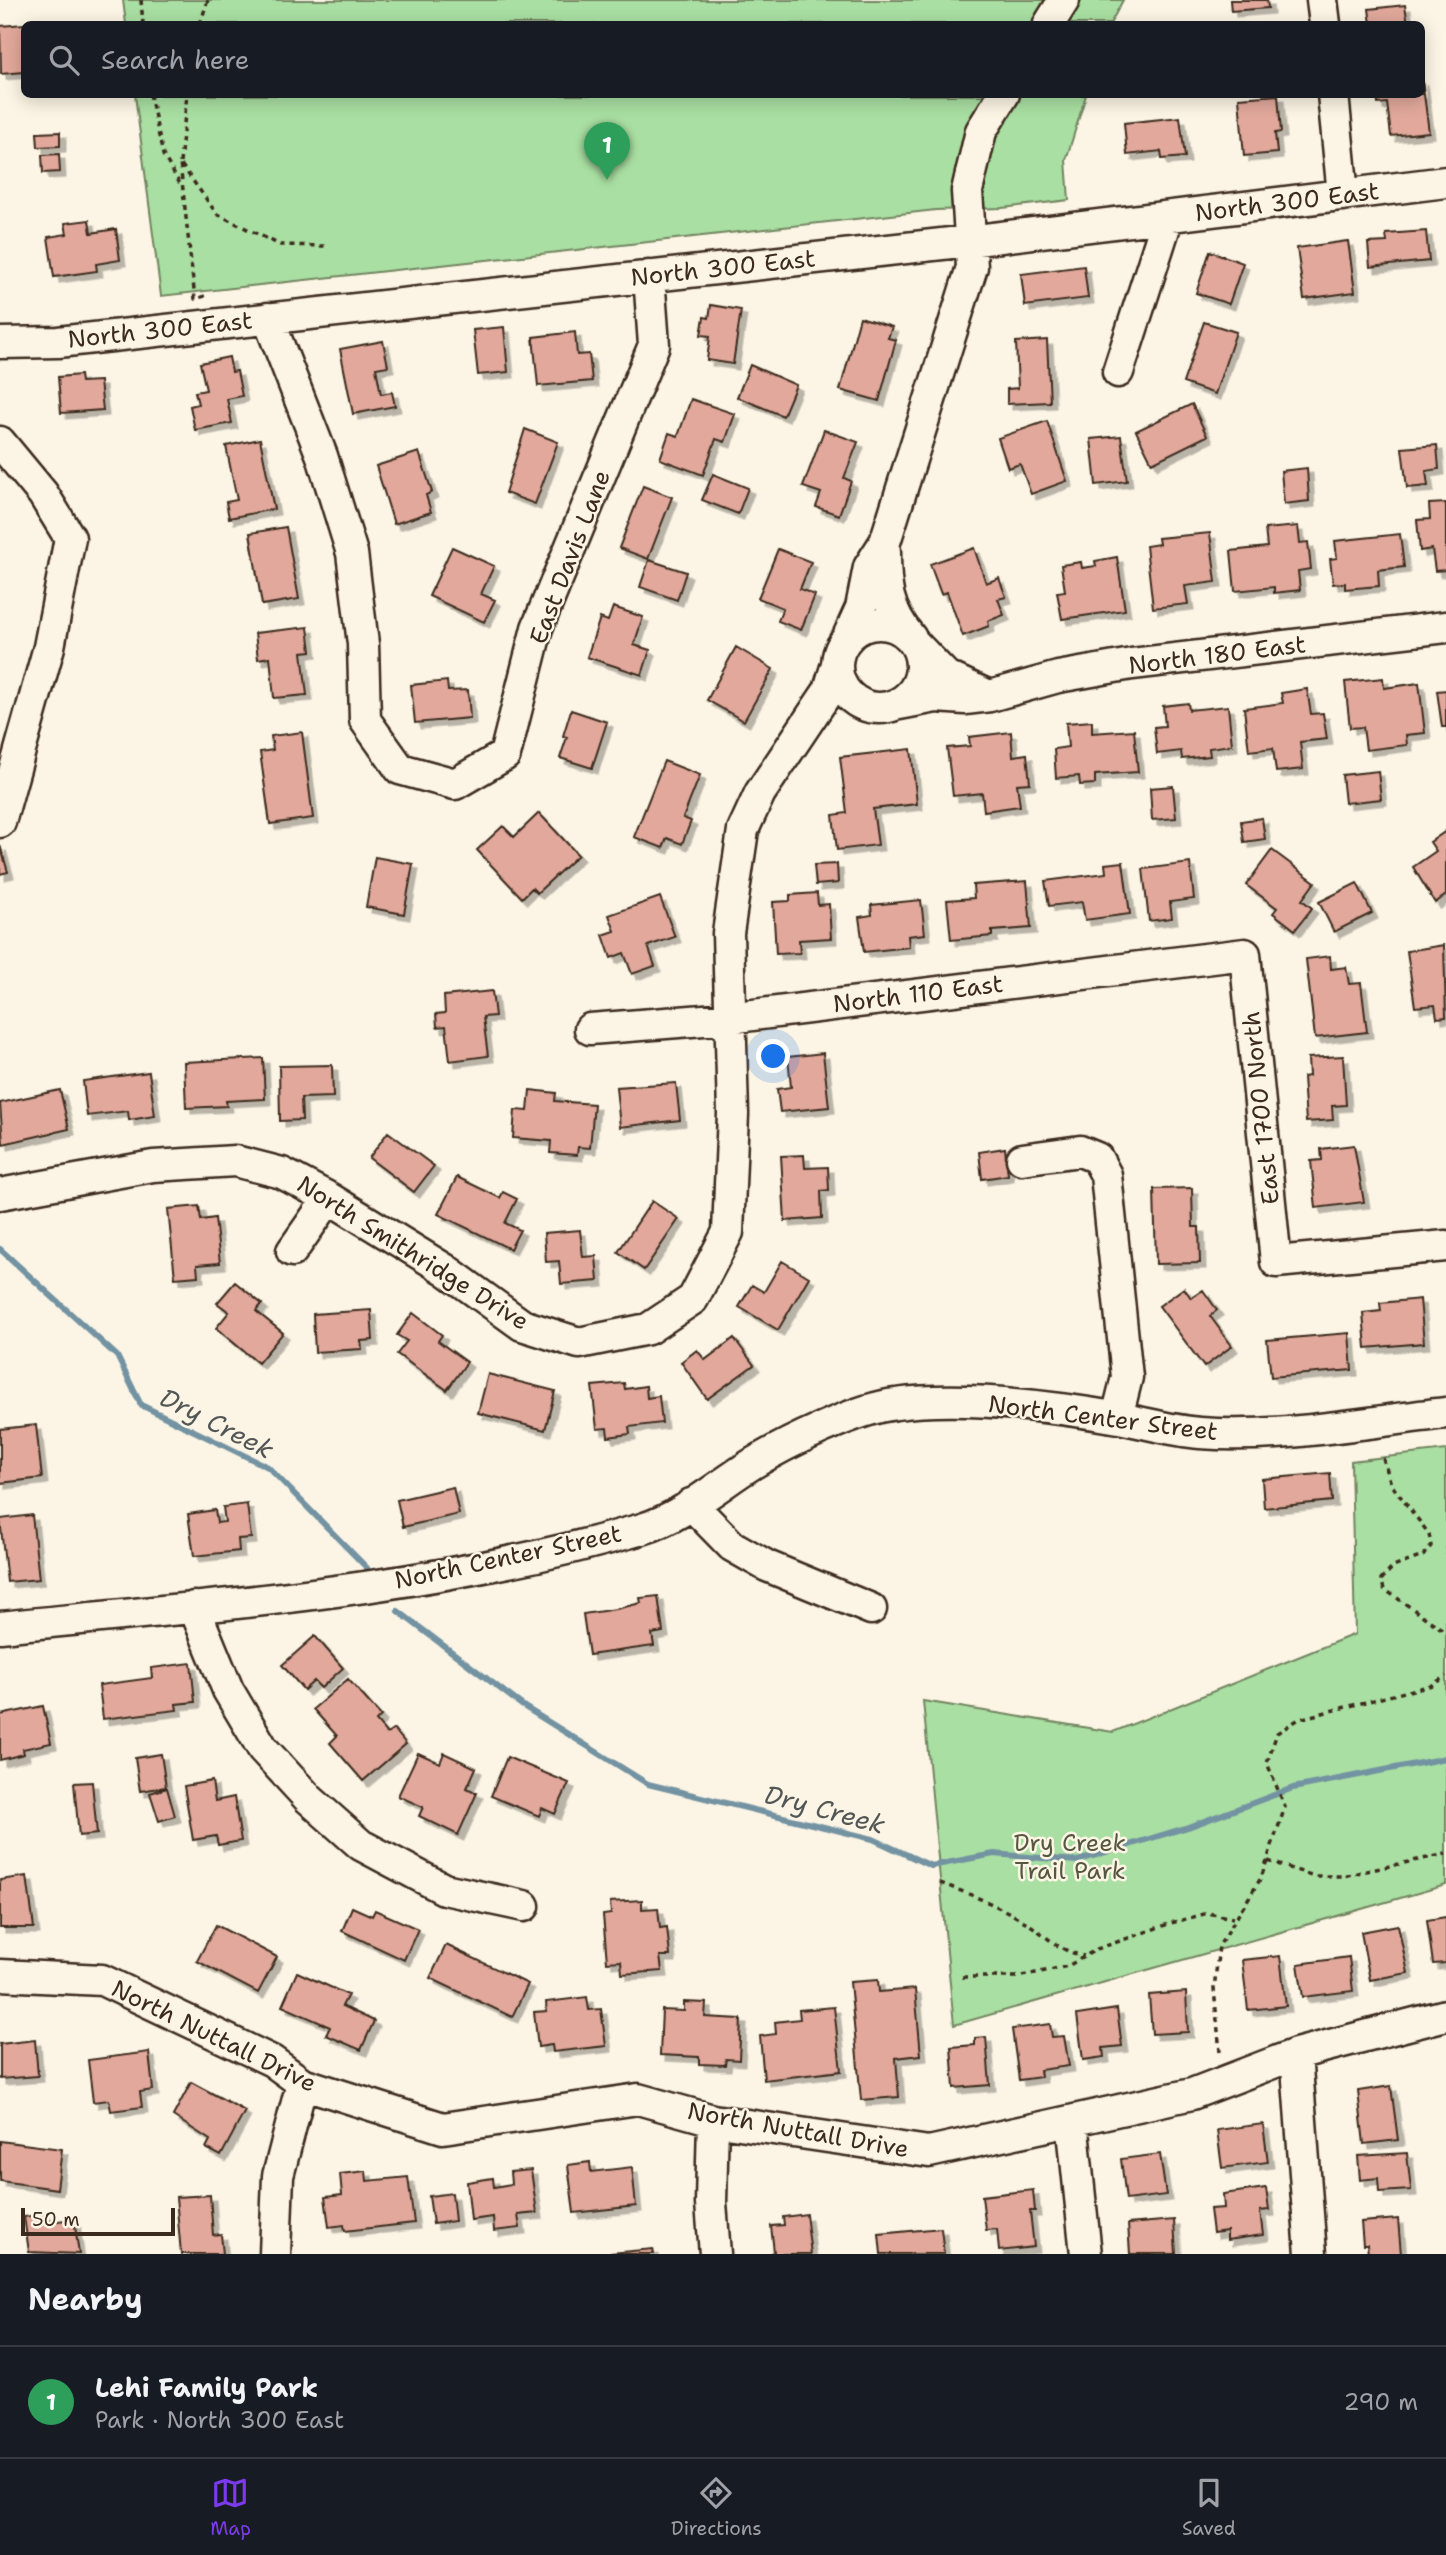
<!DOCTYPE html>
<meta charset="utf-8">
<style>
:root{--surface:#171b24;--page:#242831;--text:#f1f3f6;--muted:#9ea1a6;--line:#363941;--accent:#7c3aed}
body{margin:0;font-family:"Shantell Sans",sans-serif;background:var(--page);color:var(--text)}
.scale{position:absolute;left:21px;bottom:18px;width:154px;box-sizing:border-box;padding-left:7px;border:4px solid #3b2a1e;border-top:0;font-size:19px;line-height:24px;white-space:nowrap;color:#3b2a1e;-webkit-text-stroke:5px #fcf5e5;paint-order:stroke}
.you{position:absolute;left:774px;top:1057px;width:24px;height:24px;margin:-18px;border:5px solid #fff;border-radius:50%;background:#1a73e8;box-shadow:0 0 0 10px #1a73e833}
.badge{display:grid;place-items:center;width:46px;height:46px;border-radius:50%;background:var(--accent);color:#fff;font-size:23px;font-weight:700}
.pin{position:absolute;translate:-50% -58px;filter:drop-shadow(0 2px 4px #0008)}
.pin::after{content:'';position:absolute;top:37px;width:24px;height:21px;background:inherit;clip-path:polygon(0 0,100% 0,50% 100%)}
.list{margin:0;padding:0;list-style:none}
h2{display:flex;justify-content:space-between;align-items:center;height:91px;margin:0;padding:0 28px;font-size:30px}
h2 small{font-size:23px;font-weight:400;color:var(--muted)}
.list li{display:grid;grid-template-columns:46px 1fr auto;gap:21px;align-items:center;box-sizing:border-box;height:112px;padding:0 28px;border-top:2px solid var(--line)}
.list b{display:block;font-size:26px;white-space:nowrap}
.list p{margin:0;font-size:23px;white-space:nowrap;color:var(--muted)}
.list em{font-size:23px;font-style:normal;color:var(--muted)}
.icon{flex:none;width:38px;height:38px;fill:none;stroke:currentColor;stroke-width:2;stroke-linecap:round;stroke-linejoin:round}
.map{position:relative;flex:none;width:1446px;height:2254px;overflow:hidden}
.search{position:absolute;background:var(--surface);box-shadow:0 4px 18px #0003;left:21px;right:21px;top:21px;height:77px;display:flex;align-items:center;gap:18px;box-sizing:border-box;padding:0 24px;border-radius:10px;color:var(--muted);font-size:26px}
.sheet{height:203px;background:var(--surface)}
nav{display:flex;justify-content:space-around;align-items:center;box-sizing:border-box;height:98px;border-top:2px solid var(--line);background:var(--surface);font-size:19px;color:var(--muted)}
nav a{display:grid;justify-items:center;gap:4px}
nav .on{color:var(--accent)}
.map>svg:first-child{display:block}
</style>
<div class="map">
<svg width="1446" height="2254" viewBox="0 0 1446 2254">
<defs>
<filter id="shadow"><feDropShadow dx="5.5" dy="5.5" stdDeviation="0" flood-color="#0004"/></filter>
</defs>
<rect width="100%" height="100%" fill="#fcf5e5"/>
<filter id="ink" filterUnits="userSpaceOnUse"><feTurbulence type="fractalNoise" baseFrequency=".0143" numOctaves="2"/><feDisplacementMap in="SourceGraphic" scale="14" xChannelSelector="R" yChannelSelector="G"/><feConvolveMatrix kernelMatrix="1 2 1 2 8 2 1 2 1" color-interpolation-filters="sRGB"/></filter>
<g filter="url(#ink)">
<path fill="#a9dfa2" stroke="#728460" stroke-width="2" d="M123,0h1000l-13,24h-984z
M135,95h951l-20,65 3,40 -67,8 -66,2 -775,86z
M1446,1450v435l-492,140 -31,-324 190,31 242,-98 -4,-173z"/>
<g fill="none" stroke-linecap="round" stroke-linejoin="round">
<path stroke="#7393a2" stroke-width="6" d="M0,1249l117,107 24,49 127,62 99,101
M398,1611l125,95 125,78 225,55 58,27 63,-12 83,7 111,-34 105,-39 153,-30"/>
</g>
<path fill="#e1a89b" stroke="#3b2a1e" stroke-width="2" filter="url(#shadow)" d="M1230,0h37l1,8 -37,3z
M1405,5l3,19h-37l-2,-15z
M24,24v48l-23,2 -1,-48z
M1422,79l7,53 -38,4 -4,-33 -9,1 -1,-10h45z
M1278,95l3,37 -6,1 2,20 -33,3 -5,-58z
M1180,117l5,40 -23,2 -1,-8 -34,4 -3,-32z
M60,132v14l-22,1 -1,-14z
M59,154l1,18 -17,1 -1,-18z
M89,220l2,13 25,-4 4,31 -24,4 1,7 -43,6 -6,-40 19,-3 -2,-11z
M1426,231l3,30 -59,6 -2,-24 19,-1 -1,-8z
M1348,241l7,51 -51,7 -7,-51z
M1210,251l33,12 -14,41 -33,-11z
M1084,266l4,32 -63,8 -4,-32z
M711,305l30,5 -8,54 -26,-4 3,-24 -9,-1 3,-18 5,1z
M860,317l32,10 -4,11 8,2 -17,61 -39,-11z
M1204,322l32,10 -21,62 -32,-11z
M504,327l4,45 -30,3 -5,-45z
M575,332l2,23 12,-1 3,27 -54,5 -5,-49z
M1047,340l3,62 -43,2v-15l11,-1 -2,-46z
M383,341l5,25 -12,2 5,26 11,-2 3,14 -42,8 -13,-65z
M229,357l3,15 5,-1 5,25 -15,3 5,24 -37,7 -5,-24 8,-2 -3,-12 11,-2 -6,-27z
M750,365l46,20 -13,31 -46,-19z
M80,375l1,7 19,-1 3,29 -42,3 -3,-36z
M691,399l44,15 -10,28 -9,-3 -13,36 -43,-16 9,-26 9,3z
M1192,404l15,32 -55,27 -16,-32z
M1047,421l20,60 -36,13 -11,-30 -12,4 -10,-30z
M525,429l33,13 -23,62 -30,-11z
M824,430l34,12 -14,36 7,3 -12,34 -23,-8 5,-14 -18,-6z
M1121,436l6,45 -31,4 -5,-46z
M260,439l14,70 -45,9 -3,-16 11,-2 -11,-54z
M1437,445l2,24 -13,2 2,15 -21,2 -5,-40z
M419,452l13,40 -6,3 5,17 -37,12 -18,-58z
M1307,468l2,33 -25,3 -3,-33z
M713,474l35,14 -10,26 -36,-14z
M643,486l29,11 -24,62 -29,-11z
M1446,503v67l-11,1 -3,-22 -12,2 -3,-31 13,-1 -1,-15z
M1298,526l2,17 8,-1 3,27 -13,2 2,19 -26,3v-6l-39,4 -4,-40 36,-4 -2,-18z
M286,527l13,72 -37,6 -12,-72z
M1210,533l6,49 -31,4 3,18 -35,4 -7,-62 13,-2 -1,-6z
M1400,534l4,33 -26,3 1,16 -34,3v-6l-12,1 -3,-25 7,-1 -2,-17z
M452,547l42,19 -13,28 14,6 -11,22 -55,-26z
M974,548l12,35 13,-5 7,19 -8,2 6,16 -16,6 1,5 -26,10 -16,-44 -6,2 -11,-30z
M778,549l33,13 -11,27 15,6 -14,35 -23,-9 5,-13 -25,-10z
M1117,557l8,53 -63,9 -5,-27 8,-1 -4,-26 20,-3 1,6 14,-2 -1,-5z
M649,560l37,12 -9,28 -37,-13z
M613,607l30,10 -9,28 16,5 -8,25 -55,-18 13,-39 8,3z
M308,627l3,24 -9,1 5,43 -33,3 -4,-41 -12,2 -3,-26z
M736,647l37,22 -29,52 -37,-21z
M1383,678l1,10 35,-5 6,50 -19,2 1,10 -41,5 -3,-23 -13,1 -5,-46z
M447,681l1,10 20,-1 2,28 -55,5 -4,-38z
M1307,689l4,25 12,-1 4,26 -27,3 3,27 -27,3 -3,-24 -24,3 -5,-43 39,-5 -2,-10z
M1446,690v37h-4l-5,-36z
M1188,703l1,7 39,-4 4,39 -23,3 1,8 -28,3 -1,-8 -24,3 -3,-27 11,-1 -2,-20z
M571,710l36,12 -15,46 -32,-10 7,-21 -4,-1z
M1092,721v12l42,-3 4,42 -43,3v9l-15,1 -1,-9 -23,2 -2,-29 14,-2 -2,-24z
M302,732l11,86 -43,6 -10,-72 13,-2 -2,-14z
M1011,732l2,24 14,-2 3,29 -13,1 3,22 -36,5 -2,-18 -29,3 -6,-48 23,-2 -1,-9z
M911,749l6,55 -44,5 5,36 -41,5 -4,-35 14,-2 -7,-56z
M664,761l36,14 -17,43 8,3 -9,23 -15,-6 -4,10 -29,-11z
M1378,771l3,28 -36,4 -3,-28z
M1173,786l3,32 -24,2 -2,-32z
M539,813l39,42 -41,38 -5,-5 -10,10 -45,-48 26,-24 11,11z
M1262,818l3,21 -21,3 -3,-21z
M1446,831v64l-11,8 -22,-36 23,-16 -6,-9z
M0,845l8,27 -8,2z
M1272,850l43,32 -13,18 10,8 -17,22 -22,-17 4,-5 -31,-23z
M375,857l38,7 -9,50 -38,-7z
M1123,862l7,52 -45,6 -3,-18 -33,4 -4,-25 61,-8 -1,-9z
M1190,863l4,36 -24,3 2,16 -23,3 -6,-52z
M837,864l1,19 -22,2 -2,-20z
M1027,881l4,47 -39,3v5l-41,4 -4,-40 27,-2 -1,-13z
M1357,883l15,30 -38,19 -15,-30z
M817,893l1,12 11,-1 2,34 -32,2 1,13 -24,1 -3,-52 17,-1v-6z
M660,897l15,40 -27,9 7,20 -23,8 -8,-21 -13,5 -8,-23 12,-4 -6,-16z
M921,900l4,34 -17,2 1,11 -45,5 -5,-35 13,-2 -1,-10z
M1444,945l2,72 -9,1 -2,-13 -20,2 -8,-56z
M1330,956l1,13 15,-2 3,17 12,-1 6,49 -52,6 -9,-79z
M492,991l3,25 -12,1 5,39 -38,5 -4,-35 -9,1 -1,-13 9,-1 -1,-17z
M823,1053l6,54 -49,5 -3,-23 14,-2 -3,-30z
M1343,1056l3,49 -14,1 1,14 -27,2 -3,-45 6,-1 -1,-18z
M263,1058l2,41 -39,2 1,5 -41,2 -2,-46z
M332,1065l1,32 -32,1 1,22 -22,1 -1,-55z
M149,1072l6,44 -26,4 -1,-9 -41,5 -4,-35z
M676,1083l4,37 -60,7 -4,-40z
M60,1090l9,39 -66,15 -3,-41z
M530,1090l26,3 -1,8 39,3 -4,44 -12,-1 -1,8 -27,-2 1,-12 -38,-3 2,-28 13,1z
M388,1132l46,34 -20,26 -45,-34z
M1354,1145l10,57 -48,6 -5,-47 11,-1 -1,-11z
M1005,1148l3,27 -26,4 -3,-27z
M804,1155l1,13 23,-1 1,23 -8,1 1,27 -37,3 -4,-65z
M457,1177l43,21 3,-6 14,7 -12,24 15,7 -10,19 -72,-35z
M1192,1188l1,39h6l1,36 -44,1 -2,-75z
M652,1201l27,18 -35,51 -26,-18z
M199,1206l2,14 14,-2 5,45 -23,2 1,11 -23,2 -7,-69z
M580,1230l3,27 13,-1 2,25 -37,3 -2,-23 -13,1 -2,-29z
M782,1261l27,16 -31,53 -39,-23 13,-22 12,7z
M235,1282l27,22 -6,7 27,22 -25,30 -42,-35 13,-16 -12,-9z
M1184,1288l7,10 12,-8 14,20 -7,6 22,30 -28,21 -45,-61z
M1420,1299l4,44 -58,5 -3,-35 18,-2 -1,-8z
M371,1310l2,30 -12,1 1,8 -47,3 -2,-38z
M413,1313l29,22 -4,6 29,21 -20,28 -50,-36 10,-13 -10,-6z
M1349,1333l3,37 -81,7 -4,-37z
M734,1338l20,27 -47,34 -26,-37 16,-12 8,10z
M488,1374l67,17 -10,39 -67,-17z
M624,1383l1,6 21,-3 1,12 12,-2 3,27 -33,4 1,7 -22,3 -1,-9 -10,1 -5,-43z
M36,1425l6,53 -42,5v-54z
M1330,1473l2,28 -68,7 -2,-29z
M453,1487l6,27 -56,13 -6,-27z
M247,1504l4,34 -13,1 1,12 -45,5 -6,-42 27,-4 2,13 8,-1 -2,-15z
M32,1515l7,64 -32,3 -7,-63z
M658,1596l5,36 -11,2 2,12 -65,9 -6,-41 33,-5 25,-6 -1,-5z
M315,1636l28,32 -22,20 -7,-7 -10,9 -22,-25z
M191,1663l4,39 -19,2 1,6 -74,9 -4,-34 53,-7 -1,-10z
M348,1679l33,37 -5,5 11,13 7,-5 12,15 -43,37 -33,-38 7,-7 -24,-27z
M43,1706l8,37 -28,6 1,5 -24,6v-45z
M418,1753l22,10 4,-10 32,15 -9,20 10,5 -19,42 -39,-19 4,-9 -25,-11z
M161,1754l5,33 -26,4 -5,-33z
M507,1757l62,26 -14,31 -13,-6 -3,8 -48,-20z
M212,1781l3,20 19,-4 7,44 -23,4 -2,-9 -23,4 -9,-54z
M92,1782l5,52 -18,2 -5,-53z
M167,1788l8,28 -16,5 -9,-28z
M27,1876l7,52h-34v-48z
M642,1900v9l16,-1 2,20 7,-1 3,29h-10l2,15 -40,3 -1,-13 -14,1 -4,-47 8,-1 -1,-12z
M352,1907l20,9 3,-6 43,19 -14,31 -62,-29z
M1446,1917v46l-13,1 -6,-44z
M216,1925l61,32 -19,36 -61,-32z
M1398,1925l10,48 -38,7 -9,-48z
M446,1945l82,39 -16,33 -82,-39z
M1280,1956l6,50 -38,4 -6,-50z
M1349,1957l4,34 -50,6 -5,-33z
M297,1972l51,23 -6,11 32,15 -13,29 -35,-15 4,-8 -48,-21z
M878,1980l1,12 36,-3 6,66 -25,3 3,39 -38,3 -11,-118z
M1186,1992l2,40 -36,2 -3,-39z
M587,1997l2,13 12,-1 5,37 -53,6 -1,-7 -14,2 -4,-35 13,-1 -1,-9z
M684,2002l22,1 -1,14 36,2 -2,41 -13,-1 -1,6 -26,-1v-7l-39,-2 2,-45 22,1z
M834,2007l7,64 -77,9 -4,-44 16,-2 -1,-12 25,-3 -1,-9z
M1117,2009l5,37 -19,2 1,9 -21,3 -6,-45z
M1050,2024l2,13 12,-1 5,30 -29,4 1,7 -22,3 -7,-51z
M986,2037l4,48 -36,3 -3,-41 24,-2v-7z
M35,2040l3,36 -38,3v-35z
M149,2052l4,38 -13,2 2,15 -31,4 -2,-11 -16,2 -5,-42z
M191,2082l54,29 -24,45 -15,-8 4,-8 -37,-24z
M1391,2086l7,54 -34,4 -6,-53z
M1263,2124l5,38 -46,6 -5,-38z
M0,2141l62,8 -5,40 -57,-8z
M1407,2153l4,37 -32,2 -1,-14 -18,2 -2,-24z
M1160,2154l6,41 -40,5 -5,-41z
M590,2162l1,10 41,-5 4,39 -62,7 -6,-48z
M531,2170l6,43 -19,2 2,13 -26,3 -1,-14 -22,3 -4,-38 26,-4 1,9 17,-3 -1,-12z
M366,2171l1,10 41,-4 6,46 -69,8 -1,-6 -15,2 -4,-30 17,-2 -2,-21z
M1266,2188l3,22 -9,1 3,24 -36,5v-9l-14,2 -3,-24 14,-1 -1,-14z
M1033,2190l2,21h-5l4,36 -35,4 -2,-22 -11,1 -4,-34z
M452,2193l3,28 -22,3 -4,-28z
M210,2195l3,40 8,-1 2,20h-42l-5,-57z
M48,2213l1,9 25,-3 5,35 -50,-2 -5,-35z
M806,2214l5,40h-41l4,-2 -3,-26 13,-1 -1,-8z
M1398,2219l3,35h-33l-1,-9h-4l-2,-23z
M1174,2220l2,34h-46l-2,-30z
M941,2228l3,26h-63l-2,-20z
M653,2249l1,5h-43v-1z"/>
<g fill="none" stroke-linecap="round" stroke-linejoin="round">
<defs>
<path id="minor" d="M1322,0l3,24
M1049,24l15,-24
M1333,94l10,101
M268,318l54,138 30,97 11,91 2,76 35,49 55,15 50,-29 32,-127 117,-283 -5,-69
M0,343l58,-1 911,-101 477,-59
M1118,372l50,-155
M0,442l43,52 27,44 -21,109 -49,175
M885,551c0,35 2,59 26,87
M837 666a42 42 0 1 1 84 0a42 42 0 1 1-84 0Z
M847,639l14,-31 8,-41 16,-25 87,-275 -5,-76 14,-60 23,-37
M916,645l30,31 41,19
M894,705l42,-8 29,2 25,-3 68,-19 74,-13 314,-37
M590,1029l139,-11 516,-64 31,308 170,-16
M1022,1159l58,-8 17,7 9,17 21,202 -10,40
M0,1194l153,-28 82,-5 47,12 47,25 117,72 76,55 57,18 69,-14 45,-30 35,-67 5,-118 -5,-181 15,-103 17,-37 69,-103 8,-26
M292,1251l37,-53
M691,1504l41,42 35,20 104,43
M194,1607l34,83 35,59 46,50 52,46 83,44 80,17
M0,1627c215,-22 434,-37 642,-98 40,-12 75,-43 110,-65 32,-20 106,-56 144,-60 70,-9 154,2 223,14 27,5 54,13 81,15 82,6 165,-11 246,-20
M0,1975l102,5 170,81 30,22 141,45 195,-29 75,21 216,32 263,-58 104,-40 150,-39
M1296,2054l15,200
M713,2120l-2,83 4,51
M1072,2121l14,133
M275,2254l3,-78 24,-93"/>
</defs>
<use href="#minor" stroke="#3b2a1e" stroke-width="35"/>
<path stroke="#3b2a1e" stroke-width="3.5" stroke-dasharray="5 5" stroke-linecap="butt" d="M141,0l2,24
M200,24l8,-24
M150,94l13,61 17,29
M180,163l7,-69
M205,296l-10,3 -15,-136 37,51 63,31 45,1
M1383,1458l8,26 38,50 2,12 -8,10 -30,11 -12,13 3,9 62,43
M1268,1861l46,15h29l103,-22
M940,1883c30,11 60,23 87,40 22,14 29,27 57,33
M962,1977h55l51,-11 29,-17 74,-26 37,-10 25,5
M1220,2052l-6,-63 5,-43 42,-68 24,-71 -18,-44 10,-30 22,-14 133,-34 14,-9"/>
<use href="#minor" stroke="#fcf5e5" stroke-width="30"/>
</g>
</g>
<g text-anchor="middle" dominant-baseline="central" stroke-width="5" stroke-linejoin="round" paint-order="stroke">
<g font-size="24" fill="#3b2a1e" stroke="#fcf5e5">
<text transform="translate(1287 202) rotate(-7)">North 300 East</text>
<text transform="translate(723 268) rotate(-6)">North 300 East</text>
<text transform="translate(160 330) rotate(-6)">North 300 East</text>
<text transform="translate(570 557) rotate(-69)">East Davis Lane</text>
<text transform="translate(1217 655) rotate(-7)">North 180 East</text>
<text transform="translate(918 994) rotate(-7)">North 110 East</text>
<text transform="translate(1261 1108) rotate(-96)">East 1700 North</text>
<text transform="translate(413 1253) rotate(32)">North Smithridge Drive</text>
<text transform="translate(1103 1418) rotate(7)">North Center Street</text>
<text transform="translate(508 1557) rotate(-12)">North Center Street</text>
<text transform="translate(214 2036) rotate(26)">North Nuttall Drive</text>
<text transform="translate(798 2130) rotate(10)">North Nuttall Drive</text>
</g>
<g font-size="24" fill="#56573f" stroke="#fcf5e5">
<text x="1070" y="1843">Dry Creek<tspan x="1070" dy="28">Trail Park</tspan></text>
</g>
<g font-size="26" font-style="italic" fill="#525655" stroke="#fcf5e5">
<text transform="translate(217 1423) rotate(27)">Dry Creek</text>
<text transform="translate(825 1809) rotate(15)">Dry Creek</text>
</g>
</g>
</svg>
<div class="scale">50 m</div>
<div class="you"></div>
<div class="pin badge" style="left:607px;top:180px;background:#2e9e5b">1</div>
<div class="search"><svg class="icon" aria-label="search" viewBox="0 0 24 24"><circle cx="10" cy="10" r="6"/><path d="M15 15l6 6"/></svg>Search here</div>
</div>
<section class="sheet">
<h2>Nearby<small></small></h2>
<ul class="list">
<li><span class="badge" style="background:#2e9e5b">1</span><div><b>Lehi Family Park</b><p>Park · North 300 East</p></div><em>290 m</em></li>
</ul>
</section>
<nav>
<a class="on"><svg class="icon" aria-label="map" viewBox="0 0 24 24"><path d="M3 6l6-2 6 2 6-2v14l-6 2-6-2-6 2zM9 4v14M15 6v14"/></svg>Map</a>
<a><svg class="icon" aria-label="directions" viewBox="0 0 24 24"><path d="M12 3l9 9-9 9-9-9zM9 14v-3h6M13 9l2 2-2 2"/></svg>Directions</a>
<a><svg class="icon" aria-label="saved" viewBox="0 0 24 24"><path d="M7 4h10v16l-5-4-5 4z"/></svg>Saved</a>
</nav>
